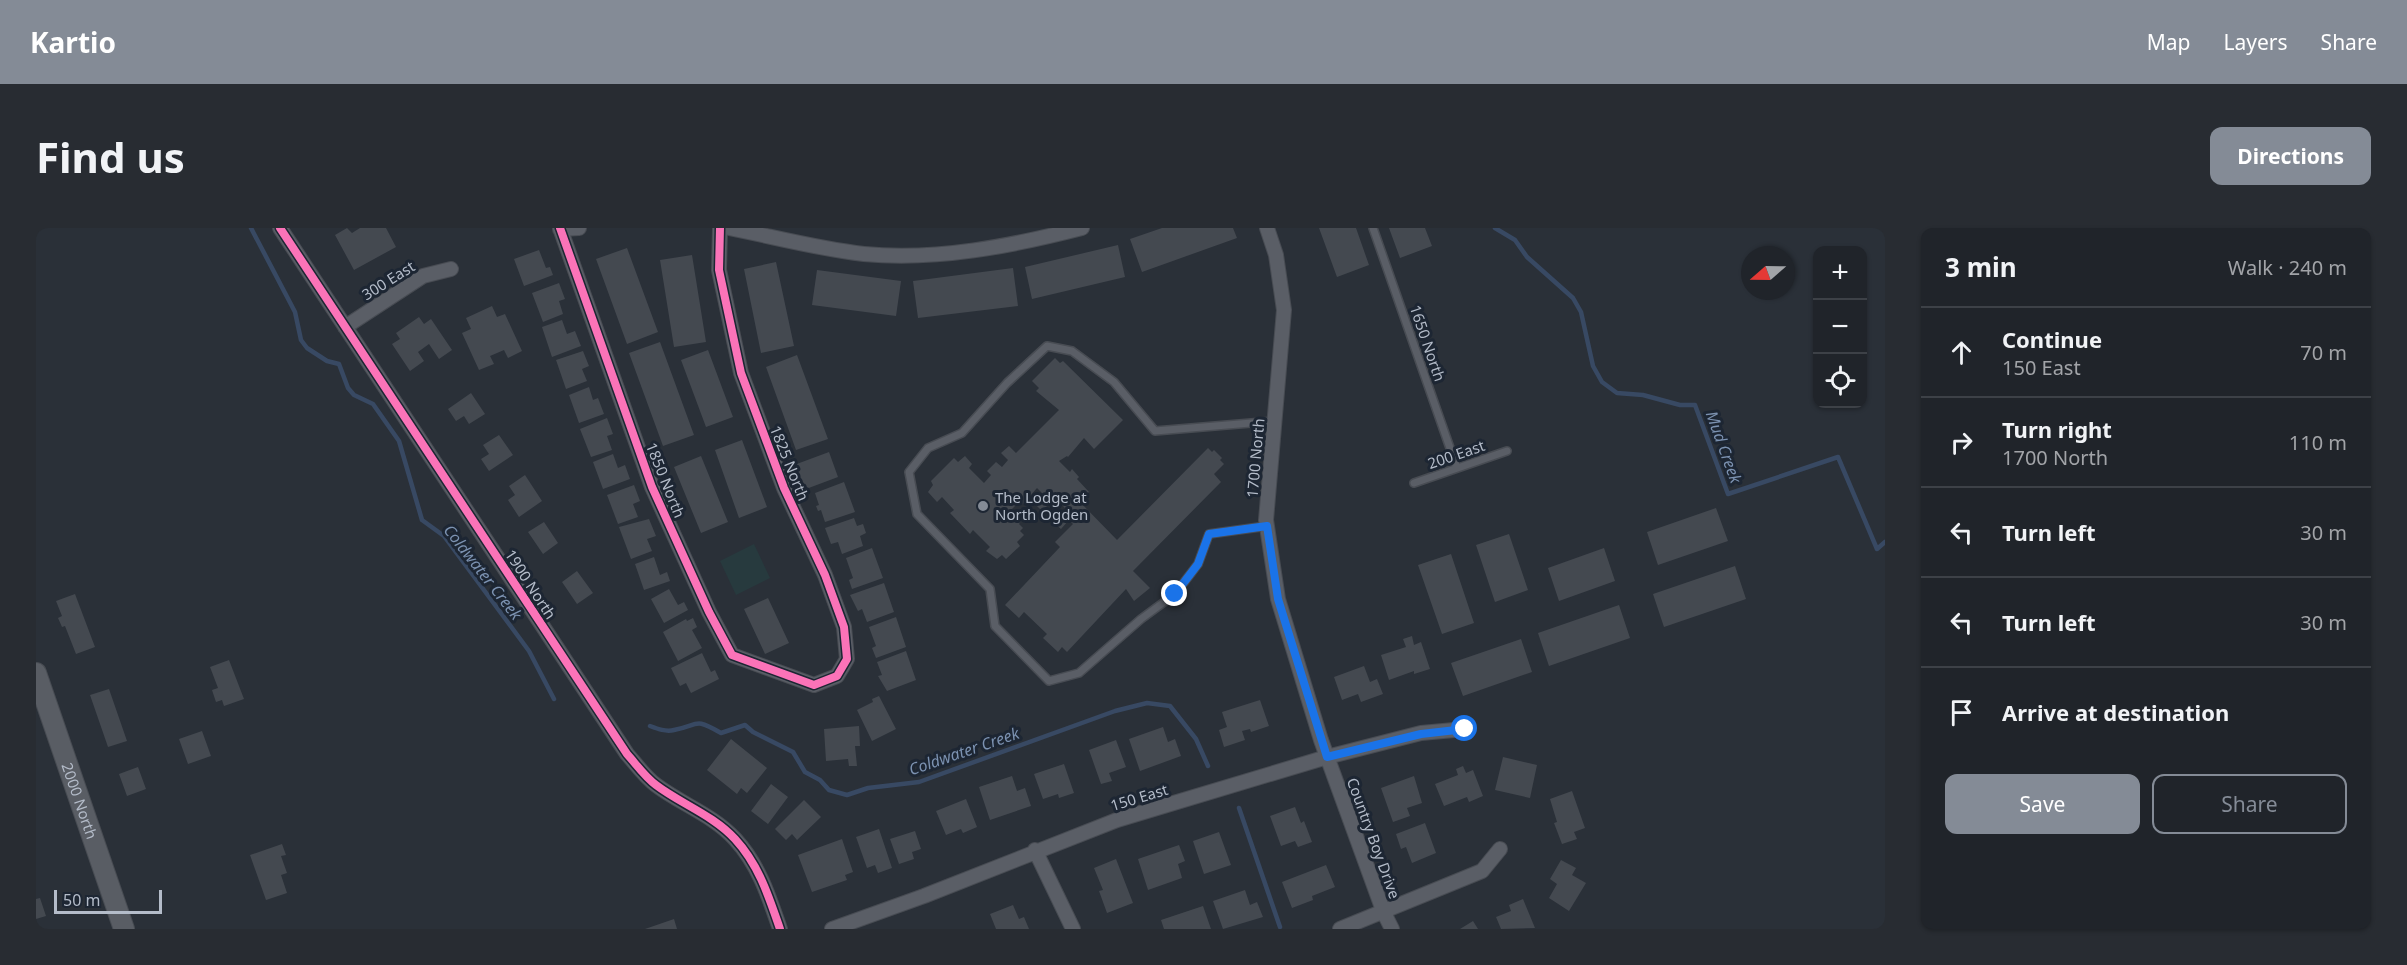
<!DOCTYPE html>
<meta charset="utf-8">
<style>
:root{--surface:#20242a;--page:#282c32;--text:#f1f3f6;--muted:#a2a4a8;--line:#3d4147;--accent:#848b96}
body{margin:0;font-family:"Noto Sans",sans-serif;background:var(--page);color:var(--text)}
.controls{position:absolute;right:18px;top:18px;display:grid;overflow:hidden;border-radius:12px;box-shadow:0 2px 4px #0004}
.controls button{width:54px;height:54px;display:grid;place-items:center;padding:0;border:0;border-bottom:2px solid var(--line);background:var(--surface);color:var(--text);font:30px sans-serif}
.compass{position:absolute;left:1705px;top:18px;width:54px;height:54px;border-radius:50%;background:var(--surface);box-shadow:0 2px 4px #0004;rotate:250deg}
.scale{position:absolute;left:18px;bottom:15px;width:108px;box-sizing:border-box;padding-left:6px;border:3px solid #b4bcc9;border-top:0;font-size:16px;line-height:21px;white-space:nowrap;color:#b4bcc9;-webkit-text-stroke:4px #1d2633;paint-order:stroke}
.stop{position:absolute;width:18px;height:18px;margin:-14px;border:4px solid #1a73e8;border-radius:50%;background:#fff}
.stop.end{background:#1a73e8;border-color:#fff;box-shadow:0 2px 6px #0008}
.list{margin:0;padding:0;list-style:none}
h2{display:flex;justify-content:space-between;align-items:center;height:78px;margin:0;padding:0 24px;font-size:26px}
h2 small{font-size:20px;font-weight:400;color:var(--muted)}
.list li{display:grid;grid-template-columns:39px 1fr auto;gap:18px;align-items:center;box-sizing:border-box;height:90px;padding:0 24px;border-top:2px solid var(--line)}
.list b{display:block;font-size:22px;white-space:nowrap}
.list p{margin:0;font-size:20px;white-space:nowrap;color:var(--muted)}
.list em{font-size:20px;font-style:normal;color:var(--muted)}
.actions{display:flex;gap:12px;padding:18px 24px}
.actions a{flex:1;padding:14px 0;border:2px solid var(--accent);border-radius:12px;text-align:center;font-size:21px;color:var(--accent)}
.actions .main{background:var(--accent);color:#fff}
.icon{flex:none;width:33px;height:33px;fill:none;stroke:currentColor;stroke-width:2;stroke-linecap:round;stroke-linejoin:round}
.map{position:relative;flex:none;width:1849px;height:701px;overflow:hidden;border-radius:12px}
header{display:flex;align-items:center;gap:36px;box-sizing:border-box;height:84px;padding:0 30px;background:var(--accent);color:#fff}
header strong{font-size:28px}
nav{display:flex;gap:33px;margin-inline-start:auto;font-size:21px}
.intro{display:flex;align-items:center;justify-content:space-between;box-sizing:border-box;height:144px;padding:0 36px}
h1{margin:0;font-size:42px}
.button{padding:15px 27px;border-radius:12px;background:var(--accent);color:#fff;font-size:21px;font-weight:700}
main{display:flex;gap:36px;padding:0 36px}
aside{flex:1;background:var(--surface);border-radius:12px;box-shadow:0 2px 4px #0004}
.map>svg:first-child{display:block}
</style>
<header>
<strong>Kartio</strong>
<nav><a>Map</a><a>Layers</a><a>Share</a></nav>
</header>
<div class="intro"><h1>Find us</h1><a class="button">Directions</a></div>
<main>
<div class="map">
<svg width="1849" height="701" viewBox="0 0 1849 701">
<rect width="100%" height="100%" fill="#2a3038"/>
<path fill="#273a3e" d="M718,316l16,34 -34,17 -16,-34z"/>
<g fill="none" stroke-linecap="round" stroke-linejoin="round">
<path stroke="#384963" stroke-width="4.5" d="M215,0l44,84 6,28 6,8 20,13 12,3 9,24 6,7 19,9 26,37 23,79 22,16 85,115 25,48
M1459,0l20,12 12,17 46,41 8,14 12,54 9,16 15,11 26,2 37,10h15l33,89 110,-37 39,92 8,-7
M614,498c8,3 16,6 24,4 26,-5 19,-13 47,3l24,-8 8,7 40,20 12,20 15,8 9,10 18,5 21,-7 51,-6 196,-71 32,-8 23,3 26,33 12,27
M1203,580l41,119"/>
</g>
<path fill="#444950" d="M311,0l5,5 8,-5h26l10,19 -42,23 -19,-35z
M1126,0h71l4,10 -95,34 -12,-33z
M1283,0h37l13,37 -32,12z
M1353,0h36l7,18 -32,12z
M1082,17l7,32 -93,22 -7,-32z
M591,20l31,84 -31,12 -31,-85z
M503,22l7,18 4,-1 3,8 -29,11 -10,-27z
M656,27l14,87 -32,5 -14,-87z
M740,34l18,84 -33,7 -17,-84z
M977,40l5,38 -100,12 -5,-37z
M781,42l84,11 -5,35 -84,-11z
M523,55l6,16 -6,2 4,13 -20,8 -11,-29z
M456,78l5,11 8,-3 17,37 -14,7 -4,-8 -14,6 4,8 -15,6 -17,-37 9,-4 -5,-11z
M383,89l5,7 7,-5 21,31 -13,9 -10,-15 -11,8 6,9 -14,10 -18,-27 8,-5 -4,-6z
M526,92l5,14 8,-3 6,15 -29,11 -10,-30z
M624,114l34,93 -31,11 -34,-93z
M672,122l25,67 -27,10 -25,-67z
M547,123l6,15 -7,3 5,12 -21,8 -10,-29z
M761,127l31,84 -32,11 -30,-83z
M1019,130l5,5 3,-2 60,59 -29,29 -10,-11 -16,19 -1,-1 -8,5 11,11 2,-3 7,8 -2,2 12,13 -10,9 38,39 91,-92 4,4 2,-2 8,8 -2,2 4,4 -10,10 7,8 -88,89 17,17 -16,13 -8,-12 -59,63 -5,-5 -4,5 -15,-14 4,-4 -23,-22 -5,6 -14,-13 55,-58 -5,-5 18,-18 -4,-4 -8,9 -7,-6 13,-13 -12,-12 -13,13 -7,-7 9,-9 -7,-7 -14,16 -3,-3 -8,8 10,11 -3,4 4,4 -3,3 4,4 -7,7 3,4 -14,13 -4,-4 -5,4 -11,-8 4,-4 -17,-17 -3,4 -20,-21 4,-3 -12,-13 -5,5 -9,-10 5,-7 -2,-4 23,-23 4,4 7,-6 7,8 -3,4 15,15 7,-8 -4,-4 9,-9 6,5 6,-7 -7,-7 8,-7 7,7 43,-43 -23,-19 3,-3 -7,-7z
M553,159l4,13 5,-2 6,16 -25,9 -10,-28z
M435,165l14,21 -16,10 -5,-8 -8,5 -8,-12z
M571,190l6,16 -6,2 5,14 -21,7 -11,-28z
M463,207l14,20 -24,16 -8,-12 8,-5 -6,-9z
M706,212l25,67 -28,11 -24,-68z
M793,224l9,25 -32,12 -12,-24z
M577,226l5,14 7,-3 5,14 -27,10 -10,-27z
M665,228l27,66 -27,11 -27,-66z
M489,247l17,26 -23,16 -11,-17 7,-5 -6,-9z
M808,254l11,30 -30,10 -4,-12 -3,1 -2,-5 3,-1 -4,-12z
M598,257l6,16 -7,3 5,13 -20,7 -11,-29z
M1680,280l12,33 -70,24 -11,-33z
M818,290l3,8 6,-2 3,9 -6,3 3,10 -21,8 -4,-12 -7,2 -6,-16z
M613,291l7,17 -9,3 5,12 -21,8 -12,-32z
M508,294l14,21 -15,11 -15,-22z
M1473,306l19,56 -33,12 -19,-57z
M836,320l11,30 -31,11 -3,-9 4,-2 -7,-20z
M1568,320l11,33 -56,20 -11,-33z
M1415,326l23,69 -32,11 -24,-69z
M618,329l6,18 7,-3 3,9 -26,9 -9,-26z
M1699,338l11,33 -82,28 -11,-33z
M541,343l16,22 -16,11 -15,-22z
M848,355l10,29 -27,10 -5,-13 -4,2 -8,-16z
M633,361l9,16 6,-3 4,8 -24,13 -13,-24z
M39,366l20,53 -19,7 -11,-28 -3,1 -4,-9 4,-2 -6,-15z
M732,370l21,45 -24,11 -21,-45z
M1583,377l11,33 -81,28 -11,-33z
M860,389l10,30 -30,11 -4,-10 4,-2 -7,-19z
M657,390l4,9 -5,3 10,18 -24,13 -15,-29 23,-13 1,2z
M1376,408l2,9 7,-3 9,27 -16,5v-3l-25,9 -8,-25 25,-8 -3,-8z
M1485,411l11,33 -69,24 -12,-33z
M870,423l10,29 -29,11 -9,-15 4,-1 -5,-13z
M666,425l9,19 4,-2 4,9 -28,14 -5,-10 -6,3 -9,-18z
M193,432l15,39 -20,7 -2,-6 -6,2 -4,-12 6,-2 -8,-21z
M1328,438l6,16 7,-3 6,15 -22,8 -3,-8 -16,6 -8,-23z
M73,461l18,52 -19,6 -18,-52z
M843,468l17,33 -24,12 -15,-31 16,-8 -1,-3z
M1224,472l9,26 -18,6 -1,-3 -8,2 3,9 -21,7 -5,-17 8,-3 -5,-15z
M823,498l1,20h-5l2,20h-8l-1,-7 -22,2 -2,-32z
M1127,499l5,15 7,-3 6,17 -41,15 -11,-32z
M166,503l9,25 -23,8 -9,-25z
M695,511l36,29 -20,25 -6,-5 -4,6 -30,-24z
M1080,512l10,27 -17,6 3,8 -11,3 -12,-34z
M1467,529l34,8 -7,33 -35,-8z
M1028,536l10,29 -15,5 -1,-4 -15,5 -9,-25z
M1427,538l3,7 7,-3 10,26 -14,6 -2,-5 -23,9 -9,-22 23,-9 -2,-6z
M102,539l8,22 -19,7 -8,-22z
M976,548l5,15 8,-3 6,18 -41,14 -11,-33z
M1378,548l8,27 -15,5 3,8 -17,6 -12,-34z
M735,556l17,13 -20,27 -17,-13z
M1536,563l13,37 -11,4 3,7 -15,5 -8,-21 3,-1 -7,-23z
M930,571l11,28 -14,6 -2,-4 -15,6 -10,-24z
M768,572l17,17 -24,23 -5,-6 -6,6 -11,-11z
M1259,579l6,16 3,-2 8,21 -14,5 -3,-6 -14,5 -11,-30z
M1389,595l11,30 -24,10 -6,-16 -5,2 -5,-15z
M843,601l13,39 -14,5 -3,-8 -8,3 -11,-31z
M879,603l6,18 -9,3 2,7 -15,5 -9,-25z
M1183,604l12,33 -27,9 -11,-33z
M806,611l11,33 -8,3 2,5 -35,12 -14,-37z
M246,616l4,11 -5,1 6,17 -6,2 6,18 -21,7 -16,-45z
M1143,617l6,16 -7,3 4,14 -34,12 -10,-31z
M1080,631l17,44 -26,10 -8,-22 4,-1 -9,-22z
M1525,632l15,8 -4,7 14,8 -17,28 -20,-13 8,-14 -7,-5z
M1290,637l9,22 -23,9 1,4 -21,8 -10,-26z
M1209,662l5,15 7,-3 6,15 -40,12 -10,-28z
M4,670l6,18 -10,3v-20z
M1487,671l12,29 -34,1 -5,-12 15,-6 -2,-6z
M977,677l6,14 5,-2 5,12h-33l-6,-15z
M1167,678l8,23h-47l-3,-9z
M638,691l3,10h-32z
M1437,693l5,8h-18z"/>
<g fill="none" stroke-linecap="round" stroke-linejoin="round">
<defs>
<path id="lane" d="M1337,0l84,240
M1378,255l93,-32
M1231,298l-58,8 -11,30 -23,30 -34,25 -62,54 -30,8 -54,-55 -5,-37 -73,-75 -8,-42 19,-24 34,-15 45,-50 40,-37 25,5 42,31 41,49 120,-10"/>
<path id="street" d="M244,0l347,526c9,10 18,23 29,31 25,19 57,30 79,54 24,26 34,58 45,90
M524,0l92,259 57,125 23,43 82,30 23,-9 10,-17 -3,-32 -19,-52 -41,-87 -43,-115 -22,-103 1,-42
M693,0c45,9 90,21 135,26 72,7 148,-8 218,-26
M1231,0l9,27 8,55 -18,210 12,79 43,141 63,173 8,16
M524,1l19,-1
M309,99l78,-51 28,-7
M999,622l38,79
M796,701l92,-33 193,-76 210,-63 94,-24 44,-4
M1304,701l142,-58 18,-22"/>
<g id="secondary">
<path id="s1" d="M0,445l88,256"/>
</g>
</defs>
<use href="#lane" stroke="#484c53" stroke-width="10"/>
<use href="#street" stroke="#484c53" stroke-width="16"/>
<use href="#secondary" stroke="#484c53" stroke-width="22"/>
<use href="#lane" stroke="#5a5e66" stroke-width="7"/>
<use href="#street" stroke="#5a5e66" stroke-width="14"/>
<use href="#secondary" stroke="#595d64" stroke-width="20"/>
<defs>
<path id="cycleway" d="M244,0l347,526c9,10 18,23 29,31 25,19 57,30 79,54 24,26 34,58 45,90
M524,0l92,259 57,125 23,43 82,30 23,-9 10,-17 -3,-32 -19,-52 -41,-87 -43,-115 -22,-103 1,-42"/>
</defs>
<use href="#cycleway" stroke="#1d2633" stroke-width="11"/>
<use href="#cycleway" stroke="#fb73b8" stroke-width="8"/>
</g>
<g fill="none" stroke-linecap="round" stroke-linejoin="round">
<path stroke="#1a73e8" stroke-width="8" d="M1139,366l23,-30 11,-30 58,-8 11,73 49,158 94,-23 44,-5"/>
</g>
<circle fill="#848b96" stroke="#1d2633" stroke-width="2" cx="947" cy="278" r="6"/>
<g text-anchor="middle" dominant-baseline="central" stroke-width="6" stroke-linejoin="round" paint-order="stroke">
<g font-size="15" fill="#b4bcc9" stroke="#1d2633">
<text transform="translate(352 52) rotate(-32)">300 East</text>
<text transform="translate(1392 115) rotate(71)">1650 North</text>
<text transform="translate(1420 226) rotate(-19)">200 East</text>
<text transform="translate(1219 230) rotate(-85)">1700 North</text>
<text transform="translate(754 235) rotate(68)">1825 North</text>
<text transform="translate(630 252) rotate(68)">1850 North</text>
<text transform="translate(495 356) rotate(57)">1900 North</text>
<text transform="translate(1103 569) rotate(-17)">150 East</text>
<text stroke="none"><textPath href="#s1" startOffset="135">2000 North</textPath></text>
<text transform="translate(1338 610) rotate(70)">Country Boy Drive</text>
</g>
<g font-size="15" fill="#b4bcc9" stroke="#1d2633" text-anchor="start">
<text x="959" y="269">The Lodge at<tspan x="959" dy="17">North Ogden</tspan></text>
</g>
<g font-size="16" font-style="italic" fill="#7c92b1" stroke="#1d2633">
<text transform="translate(1688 219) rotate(70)">Mud Creek</text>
<text transform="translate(447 344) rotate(52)">Coldwater Creek</text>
<text transform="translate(928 523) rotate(-19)">Coldwater Creek</text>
</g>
</g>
</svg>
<div class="controls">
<button>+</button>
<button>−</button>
<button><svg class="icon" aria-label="locate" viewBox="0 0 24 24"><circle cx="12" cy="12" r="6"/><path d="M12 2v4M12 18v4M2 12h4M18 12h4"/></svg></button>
</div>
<svg class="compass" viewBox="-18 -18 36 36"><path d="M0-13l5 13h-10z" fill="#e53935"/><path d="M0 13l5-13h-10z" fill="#a2a4a8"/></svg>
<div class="scale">50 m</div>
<div class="stop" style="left:1429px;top:501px"></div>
<div class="stop end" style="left:1139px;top:366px"></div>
</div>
<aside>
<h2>3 min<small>Walk · 240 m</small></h2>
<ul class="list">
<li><svg class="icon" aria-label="ahead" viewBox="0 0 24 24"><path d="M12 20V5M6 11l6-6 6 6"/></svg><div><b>Continue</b><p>150 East</p></div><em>70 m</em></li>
<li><svg class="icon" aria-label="right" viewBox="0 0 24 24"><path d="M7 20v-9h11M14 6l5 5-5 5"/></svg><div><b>Turn right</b><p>1700 North</p></div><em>110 m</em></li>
<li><svg class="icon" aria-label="left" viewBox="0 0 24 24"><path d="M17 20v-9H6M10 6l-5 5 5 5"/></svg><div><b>Turn left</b></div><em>30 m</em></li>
<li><svg class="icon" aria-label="left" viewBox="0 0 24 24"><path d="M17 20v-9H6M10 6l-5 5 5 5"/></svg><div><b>Turn left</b></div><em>30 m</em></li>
<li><svg class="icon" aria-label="arrive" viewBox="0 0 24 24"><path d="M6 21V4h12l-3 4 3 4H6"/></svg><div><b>Arrive at destination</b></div></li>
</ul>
<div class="actions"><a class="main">Save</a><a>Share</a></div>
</aside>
</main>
